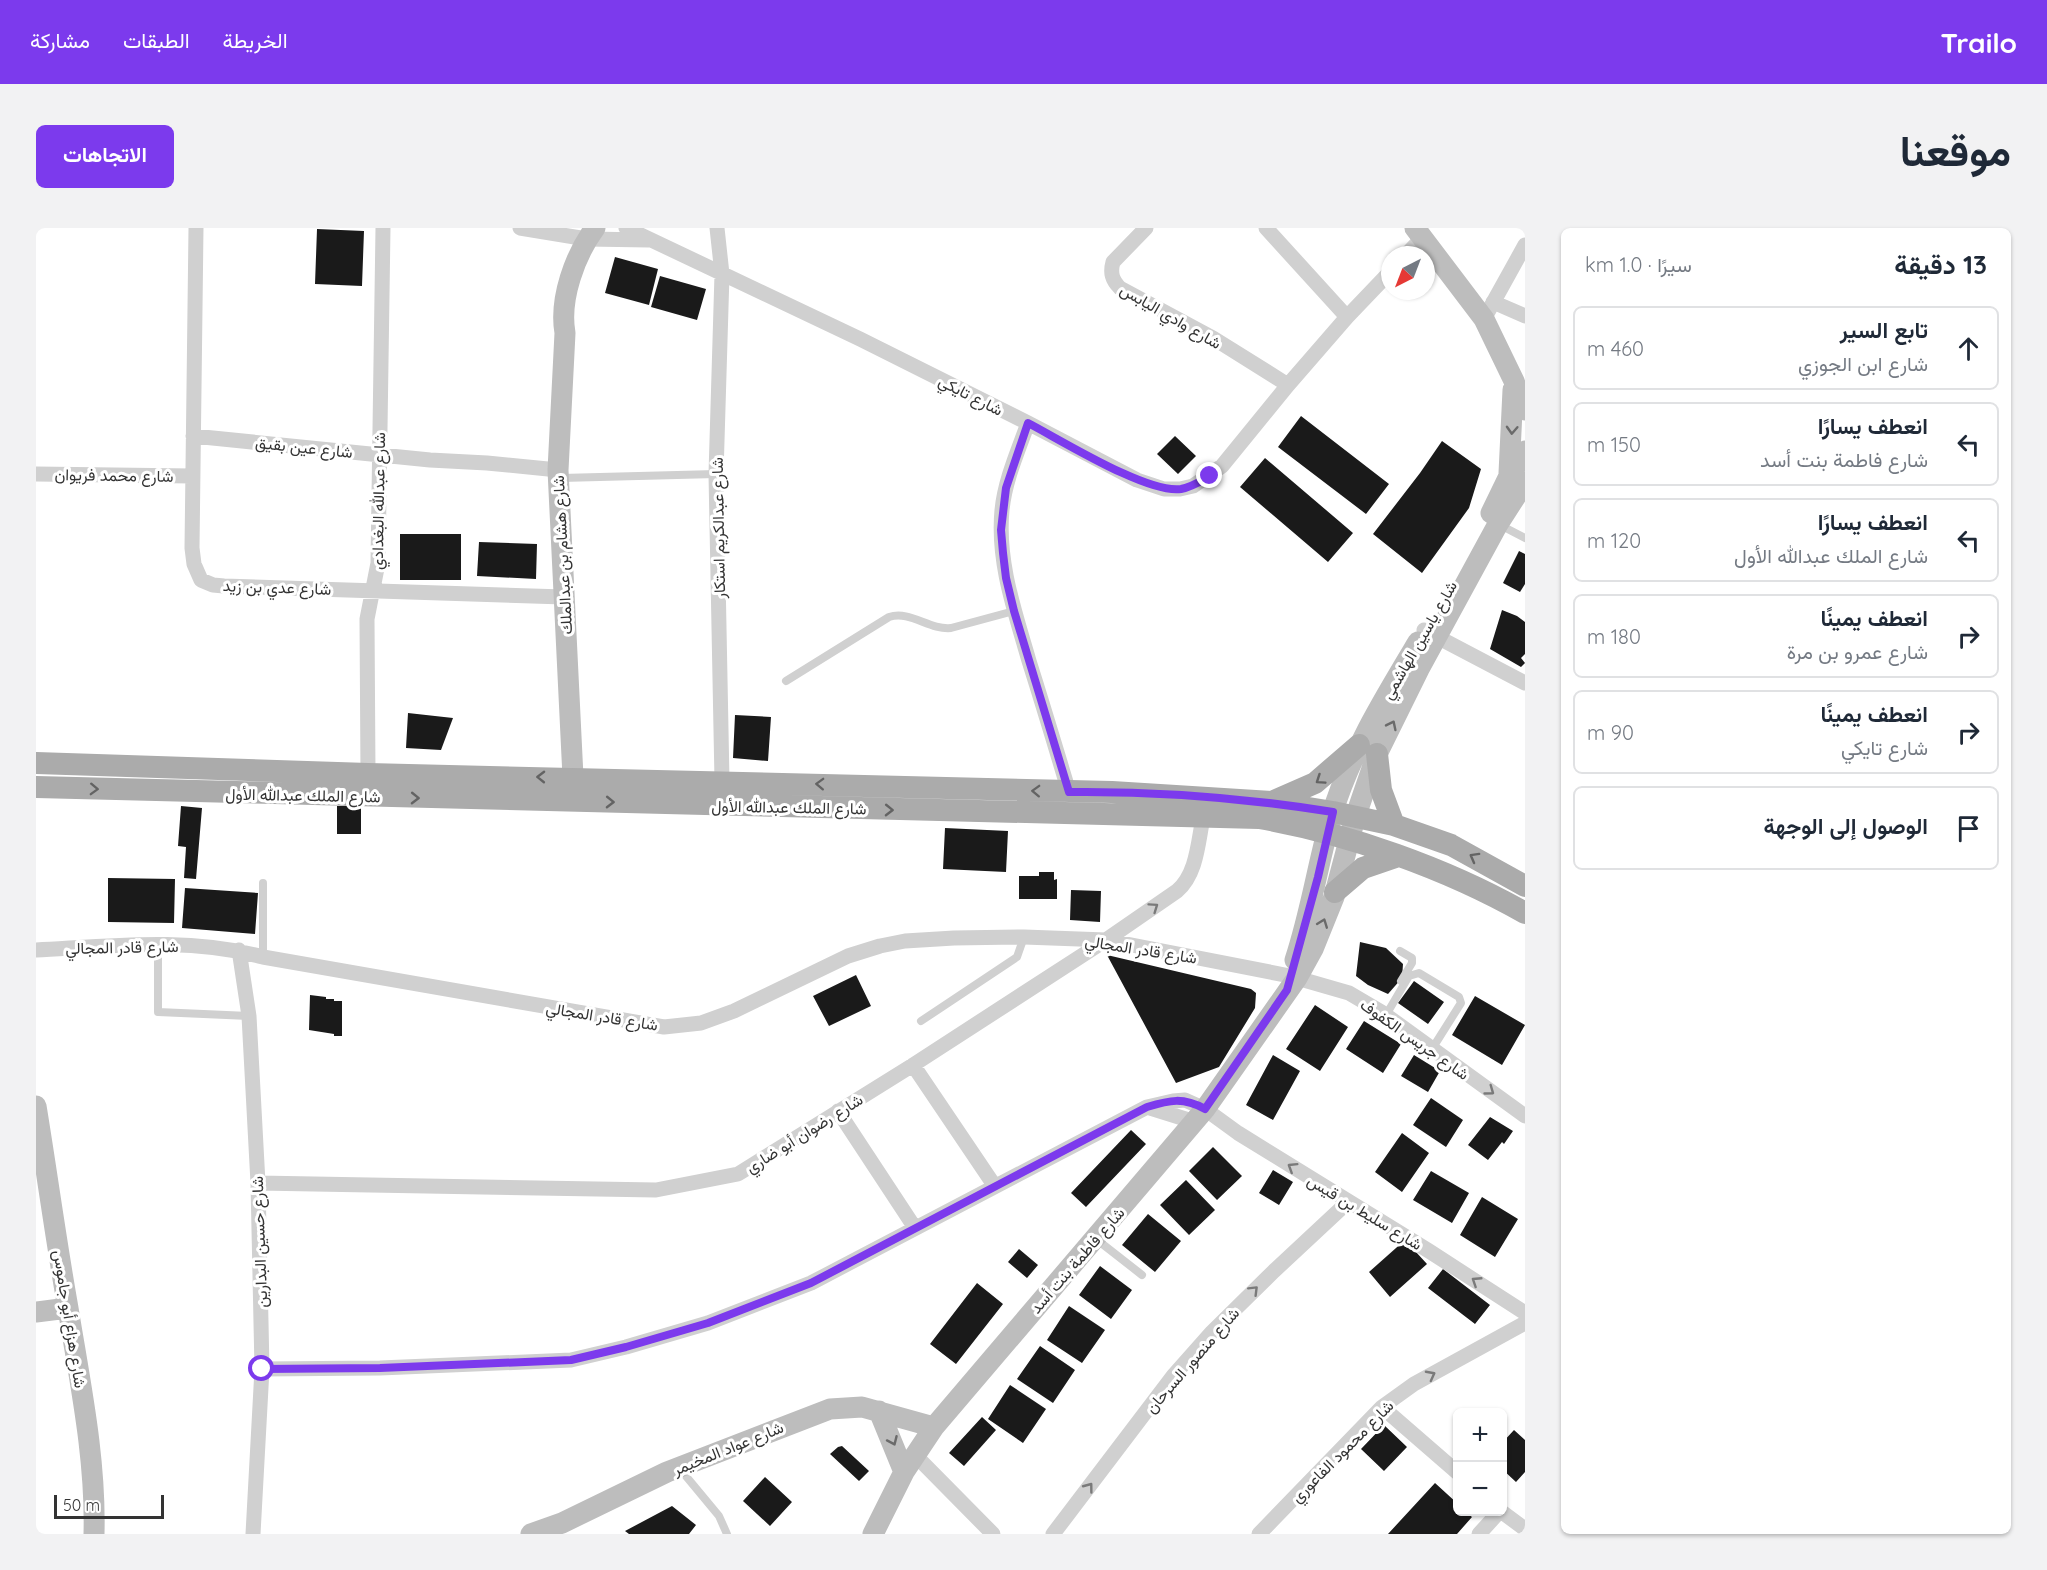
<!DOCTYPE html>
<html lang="ar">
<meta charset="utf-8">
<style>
:root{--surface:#fff;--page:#f2f2f3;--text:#1f2937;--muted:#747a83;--line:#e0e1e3;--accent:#7c3aed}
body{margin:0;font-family:Quicksand,Vazirmatn,sans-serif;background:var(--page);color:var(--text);direction:rtl}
.controls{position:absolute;right:18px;bottom:18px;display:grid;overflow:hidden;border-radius:9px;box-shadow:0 2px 4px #0004}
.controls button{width:54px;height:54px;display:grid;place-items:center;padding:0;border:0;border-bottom:2px solid var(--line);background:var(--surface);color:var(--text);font:30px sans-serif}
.compass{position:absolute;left:1345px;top:18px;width:54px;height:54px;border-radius:50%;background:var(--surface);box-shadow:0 2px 4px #0004;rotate:222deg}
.scale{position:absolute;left:18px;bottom:15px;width:110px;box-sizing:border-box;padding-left:6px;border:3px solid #333;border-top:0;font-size:16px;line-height:21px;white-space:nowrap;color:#333;-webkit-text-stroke:4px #fff;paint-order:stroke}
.stop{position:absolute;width:18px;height:18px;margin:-14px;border:4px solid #7c3aed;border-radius:50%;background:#fff}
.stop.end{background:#7c3aed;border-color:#fff;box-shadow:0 2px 6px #0008}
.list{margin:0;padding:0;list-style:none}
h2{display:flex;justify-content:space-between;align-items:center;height:78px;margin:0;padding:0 24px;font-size:26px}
h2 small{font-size:20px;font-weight:400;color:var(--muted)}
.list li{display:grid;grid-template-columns:39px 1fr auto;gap:18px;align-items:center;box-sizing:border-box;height:84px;margin:0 12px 12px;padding:0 12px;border:2px solid var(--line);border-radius:9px}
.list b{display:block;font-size:22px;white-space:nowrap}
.list p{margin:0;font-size:20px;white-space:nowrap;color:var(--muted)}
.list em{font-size:20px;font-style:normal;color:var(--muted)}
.icon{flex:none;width:33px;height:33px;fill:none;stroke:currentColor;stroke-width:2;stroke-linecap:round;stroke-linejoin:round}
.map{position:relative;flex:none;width:1489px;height:1306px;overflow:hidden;direction:ltr;border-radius:9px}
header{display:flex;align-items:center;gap:36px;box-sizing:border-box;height:84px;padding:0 30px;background:var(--accent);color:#fff}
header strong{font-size:28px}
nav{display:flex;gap:33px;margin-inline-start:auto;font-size:21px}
.intro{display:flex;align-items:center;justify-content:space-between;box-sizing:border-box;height:144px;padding:0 36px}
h1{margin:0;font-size:42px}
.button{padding:15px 27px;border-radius:9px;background:var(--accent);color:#fff;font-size:21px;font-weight:700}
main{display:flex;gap:36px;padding:0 36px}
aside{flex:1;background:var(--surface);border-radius:9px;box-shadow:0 2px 4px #0004}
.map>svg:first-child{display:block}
</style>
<header>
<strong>Trailo</strong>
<nav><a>الخريطة</a><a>الطبقات</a><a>مشاركة</a></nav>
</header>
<div class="intro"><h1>موقعنا</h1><a class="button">الاتجاهات</a></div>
<main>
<aside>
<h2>13 دقيقة<small>سيرًا · 1.0 km</small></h2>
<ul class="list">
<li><svg class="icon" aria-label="ahead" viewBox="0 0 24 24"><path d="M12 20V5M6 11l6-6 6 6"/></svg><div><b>تابع السير</b><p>شارع ابن الجوزي</p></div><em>460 m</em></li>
<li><svg class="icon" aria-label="left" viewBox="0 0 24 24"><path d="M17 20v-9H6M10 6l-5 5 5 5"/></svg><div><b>انعطف يسارًا</b><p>شارع فاطمة بنت أسد</p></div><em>150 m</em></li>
<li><svg class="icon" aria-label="left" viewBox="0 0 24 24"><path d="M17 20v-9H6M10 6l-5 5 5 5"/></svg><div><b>انعطف يسارًا</b><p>شارع الملك عبدالله الأول</p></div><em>120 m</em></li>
<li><svg class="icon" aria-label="right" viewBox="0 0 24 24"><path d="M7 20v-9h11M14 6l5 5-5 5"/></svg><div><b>انعطف يمينًا</b><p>شارع عمرو بن مرة</p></div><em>180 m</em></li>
<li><svg class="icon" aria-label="right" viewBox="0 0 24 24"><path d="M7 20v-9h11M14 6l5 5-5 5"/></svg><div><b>انعطف يمينًا</b><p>شارع تايكي</p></div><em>90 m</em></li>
<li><svg class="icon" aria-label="arrive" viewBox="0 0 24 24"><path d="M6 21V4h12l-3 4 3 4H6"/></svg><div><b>الوصول إلى الوجهة</b></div></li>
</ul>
</aside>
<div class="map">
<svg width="1489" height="1306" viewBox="0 0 1489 1306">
<rect width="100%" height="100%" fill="#fff"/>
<path fill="#1a1a1a" d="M281,1l47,2 -2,55 -47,-2z
M579,29l43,12 -9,36 -44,-12z
M624,48l46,13 -9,31 -46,-13z
M1265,188l88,68 -23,30 -88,-67z
M1139,208l21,20 -18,18 -21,-20z
M1406,213l39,28 -12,39 -47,65 -49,-39 47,-61z
M1229,230l88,75 -25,29 -88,-75z
M364,306h61v46h-61z
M443,314l58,2 -1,35 -59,-3z
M1483,323l6,3v30l-5,8 -17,-9z
M1466,382l15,6 8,6v32l-4,4 4,5 -4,4 -31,-18z
M372,485l45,5 -12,32 -35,-2z
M699,487l36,2 -3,44 -35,-3z
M145,578l21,2 -6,71 -12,-1 2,-31 -8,-1z
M301,578h24v28h-24z
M909,600l63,3 -2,41 -63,-3z
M1003,644h15v8l3,-1v20h-38v-23h20z
M72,650l67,1 -1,44 -66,-1z
M149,660l73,5 -3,41 -73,-6z
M1035,662l30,1 -1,31 -30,-2z
M1324,714l26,6 17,16 -1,14 -14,16 -20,-9 -12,-9z
M1071,727l144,34 5,4 -1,15 -36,59 -43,16z
M820,747l15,31 -42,20 -16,-30z
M1378,753l30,21 -16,22 -30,-21z
M274,767l16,2v2h8v2h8v35h-8v-2l-25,-4z
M1439,768l50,29 -23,40 -50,-30z
M1279,777l33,22 -28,44 -34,-22z
M1328,793l37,23 -18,29 -37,-24z
M1237,827l27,16 -27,49 -27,-15z
M1378,827l26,16 -12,21 -27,-16z
M1395,870l32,22 -17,27 -33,-22z
M1454,889l23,14 -9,13 -2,-2 -14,18 -20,-15z
M1095,902l15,14 -60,63 -15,-14z
M1366,905l27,20 -27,39 -27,-20z
M1177,919l29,29 -25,24 -28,-29z
M1237,942l20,12 -14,23 -20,-12z
M1395,943l38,22 -17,30 -39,-23z
M1150,952l29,30 -26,25 -29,-30z
M1446,969l36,22 -23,38 -35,-22z
M1112,986l33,27 -26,31 -33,-27z
M1369,1012l22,24 -37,33 -21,-25z
M983,1021l19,16 -11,13 -19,-16z
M1064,1038l32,24 -21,29 -32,-24z
M1407,1041l47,36 -15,19 -47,-36z
M941,1055l26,21 -47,60 -26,-20z
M1033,1078l36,24 -23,33 -35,-23z
M1004,1118l35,24 -22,33 -36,-24z
M974,1157l36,24 -23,34 -35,-24z
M946,1189l14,13 -32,36 -15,-13z
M1348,1197l23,22 -23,24 -23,-22z
M1478,1202l11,10v32l-9,10 -14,-13v-26z
M806,1218l27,25 -10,10 -29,-27 8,-7z
M729,1249l27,25 -22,24 -27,-25z
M1399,1255l23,21v8h8l6,5 -15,17h-69z
M636,1278l24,19 -7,9h-60l-4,-3z"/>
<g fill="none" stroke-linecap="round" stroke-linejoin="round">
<path stroke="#d0d0d0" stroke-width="8" d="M525,250l155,-4
M1464,297l25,13
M750,453l103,-64c21,-7 40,13 62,11l63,-17
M227,655v74
M122,715v69l91,4
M1364,723l12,7v5l-11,18
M1350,787l23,-39 10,-3 40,24 2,6 -29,46
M885,793l96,-64 7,-20
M1060,1011l46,36
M644,1241l39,47 8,18"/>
<path stroke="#d0d0d0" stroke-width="15" d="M160,0l-4,320 2,16 7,16 12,5 11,1 340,11
M484,0l67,11 62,1
M590,0l234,111 168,84 109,57 27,9h16l13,-3 29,-20 66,-81 59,-68 43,-45
M681,0l5,46 -6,200 6,307
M1110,0l-33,34c-3,11 -1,18 7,26l93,50 75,47
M1230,0l81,89
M1370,27l17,-18
M1457,74l32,14
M1448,91l41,-74
M992,195c-10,28 -23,57 -26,87 -5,52 13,102 27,151 14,44 27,88 40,131
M157,208l237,24 57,3 71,7
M0,246l156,2
M1388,402l101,53
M332,546l-1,-155 11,-56 5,-335
M0,722c76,-4 153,-13 227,7l401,70 37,-4 33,-12 114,-55 32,-10 25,-5 49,-3 70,-1 82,3 184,36 59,17 34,20 142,103
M203,722l10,66 9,167 4,186 -9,165
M877,837l81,120
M1111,879l48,15
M802,883l77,117
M222,955l398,7 82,-16 175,-109 193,-125 71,-49c20,-17 21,-49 26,-73
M226,1141l118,-1 191,-8 55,-13 82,-24 103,-40 336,-176 26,-6 12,-1 20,9 33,24 191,118 96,62
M1346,1179l76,66
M878,1226l79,80
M1466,1284l23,17
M1017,1306l120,-158 39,-44 62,-61 74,-69
M1223,1306l123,-127 32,-23 111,-61
M1443,1306l20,-22"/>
<path stroke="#bdbdbd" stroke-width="21" d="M1379,0l69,91 30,62 11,29
M1473,245l4,-83
M1455,285l17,-35 17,-27
M537,549l-15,-307 7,-137c-6,-34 10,-78 30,-105
M1259,732c16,-48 23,-98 37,-146 19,-62 53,-117 86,-172
M0,878c11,67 20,135 32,202 12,75 28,150 26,226
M0,1084l32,-4
M843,1183l25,61
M495,1306l31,-11 105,-51 163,-63 32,-2 72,20
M837,1306l31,-62 30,-45 271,-318 92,-131 16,-29 21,-52 21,-79 22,-64 42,-85 79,-145 27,-42"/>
<path stroke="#ababab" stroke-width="22" d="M1341,526l4,36 13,35
M0,535l332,11 744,18 160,10 61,10 61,13 57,20 74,41
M0,559l1223,31c88,15 189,51 266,95
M1236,574l43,-19 44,-38
M1299,664l28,-24 35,-12"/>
</g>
<defs><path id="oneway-chevron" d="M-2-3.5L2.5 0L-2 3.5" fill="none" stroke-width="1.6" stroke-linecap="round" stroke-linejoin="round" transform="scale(1.5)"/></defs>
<g stroke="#6a6a6a">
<use href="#oneway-chevron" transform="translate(1476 202) rotate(93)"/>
<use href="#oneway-chevron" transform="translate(1356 497) rotate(-64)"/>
<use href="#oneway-chevron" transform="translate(1287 695) rotate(-69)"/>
<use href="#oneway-chevron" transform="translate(857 1213) rotate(66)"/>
</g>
<g stroke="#636363">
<use href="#oneway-chevron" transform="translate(505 549) rotate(-179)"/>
<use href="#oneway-chevron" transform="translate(1284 552) rotate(146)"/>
<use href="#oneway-chevron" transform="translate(784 556) rotate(-178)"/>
<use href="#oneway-chevron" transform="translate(58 561) rotate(2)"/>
<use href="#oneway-chevron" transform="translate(1000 563) rotate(-178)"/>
<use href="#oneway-chevron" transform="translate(379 570) rotate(1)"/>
<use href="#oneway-chevron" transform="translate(574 574) rotate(1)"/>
<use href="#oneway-chevron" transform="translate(853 582) rotate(1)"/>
<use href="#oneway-chevron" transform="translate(1438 629) rotate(-151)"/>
</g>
<g stroke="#7a7a7a">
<use href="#oneway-chevron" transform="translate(1118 679) rotate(-35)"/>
<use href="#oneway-chevron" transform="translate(1454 863) rotate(36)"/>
<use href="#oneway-chevron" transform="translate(1256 939) rotate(-148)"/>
<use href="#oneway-chevron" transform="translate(1440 1053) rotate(-147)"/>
<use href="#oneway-chevron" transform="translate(1218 1062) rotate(-45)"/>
<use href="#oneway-chevron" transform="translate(1395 1147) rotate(-28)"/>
<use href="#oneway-chevron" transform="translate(1053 1259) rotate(-53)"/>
</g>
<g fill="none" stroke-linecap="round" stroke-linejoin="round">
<path stroke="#7c3aed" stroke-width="8" d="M226,1141l118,-1 191,-8 55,-13 82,-24 103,-40 336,-176c23,-7 36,-10 58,2l82,-119 31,-113 15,-65c-87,-14 -176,-21 -264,-20l-55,-181 -8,-33 -3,-25 -2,-23 5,-42 22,-65c33,17 119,71 153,66 11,-2 20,-8 29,-13"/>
</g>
<g text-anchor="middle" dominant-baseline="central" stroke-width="6" stroke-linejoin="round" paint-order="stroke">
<g font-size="16" fill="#333" stroke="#fff">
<text transform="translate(1135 88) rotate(30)">شارع وادي اليابس</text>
<text transform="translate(935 167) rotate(27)">شارع تايكي</text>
<text transform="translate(268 219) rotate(6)">شارع عين بقيق</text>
<text transform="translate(78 247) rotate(1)">شارع محمد فريوان</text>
<text transform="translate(342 273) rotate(-89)">شارع عبدالله البغدادي</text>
<text transform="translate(682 300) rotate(-91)">شارع عبدالكريم استكار</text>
<text transform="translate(526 327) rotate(-93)">شارع هشام بن عبدالملك</text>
<text transform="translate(241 359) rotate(2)">شارع عدي بن زيد</text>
<text transform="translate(1383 412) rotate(-60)">شارع ياسين الهاشمي</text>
<text transform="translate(267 567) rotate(1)">شارع الملك عبدالله الأول</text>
<text transform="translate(753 579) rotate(1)">شارع الملك عبدالله الأول</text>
<text transform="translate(86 719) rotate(-1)">شارع قادر المجالي</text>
<text transform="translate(1105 721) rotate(9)">شارع قادر المجالي</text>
<text transform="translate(566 788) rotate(9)">شارع قادر المجالي</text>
<text transform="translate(1379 811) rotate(35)">شارع جريس الكفوف</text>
<text transform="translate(768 905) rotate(-32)">شارع رضوان أبو ضاري</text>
<text transform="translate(1329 984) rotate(31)">شارع سليط بن قيس</text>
<text transform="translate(223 1014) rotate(-92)">شارع حسين البدارين</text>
<text transform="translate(1041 1032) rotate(-49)">شارع فاطمة بنت أسد</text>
<text transform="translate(34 1091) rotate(81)">شارع هزاع أبو جاموس</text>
<text transform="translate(1156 1132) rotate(-49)">شارع منصور السرحان</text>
<text transform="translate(692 1220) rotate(-22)">شارع عواد المخيمر</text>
<text transform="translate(1306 1223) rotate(-45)">شارع محمود الفاعوري</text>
</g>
</g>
</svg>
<div class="controls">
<button>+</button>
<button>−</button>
</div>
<svg class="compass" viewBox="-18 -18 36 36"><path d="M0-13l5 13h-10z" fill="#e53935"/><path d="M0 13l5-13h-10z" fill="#747a83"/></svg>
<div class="scale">50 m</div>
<div class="stop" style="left:226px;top:1141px"></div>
<div class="stop end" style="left:1174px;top:248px"></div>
</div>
</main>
